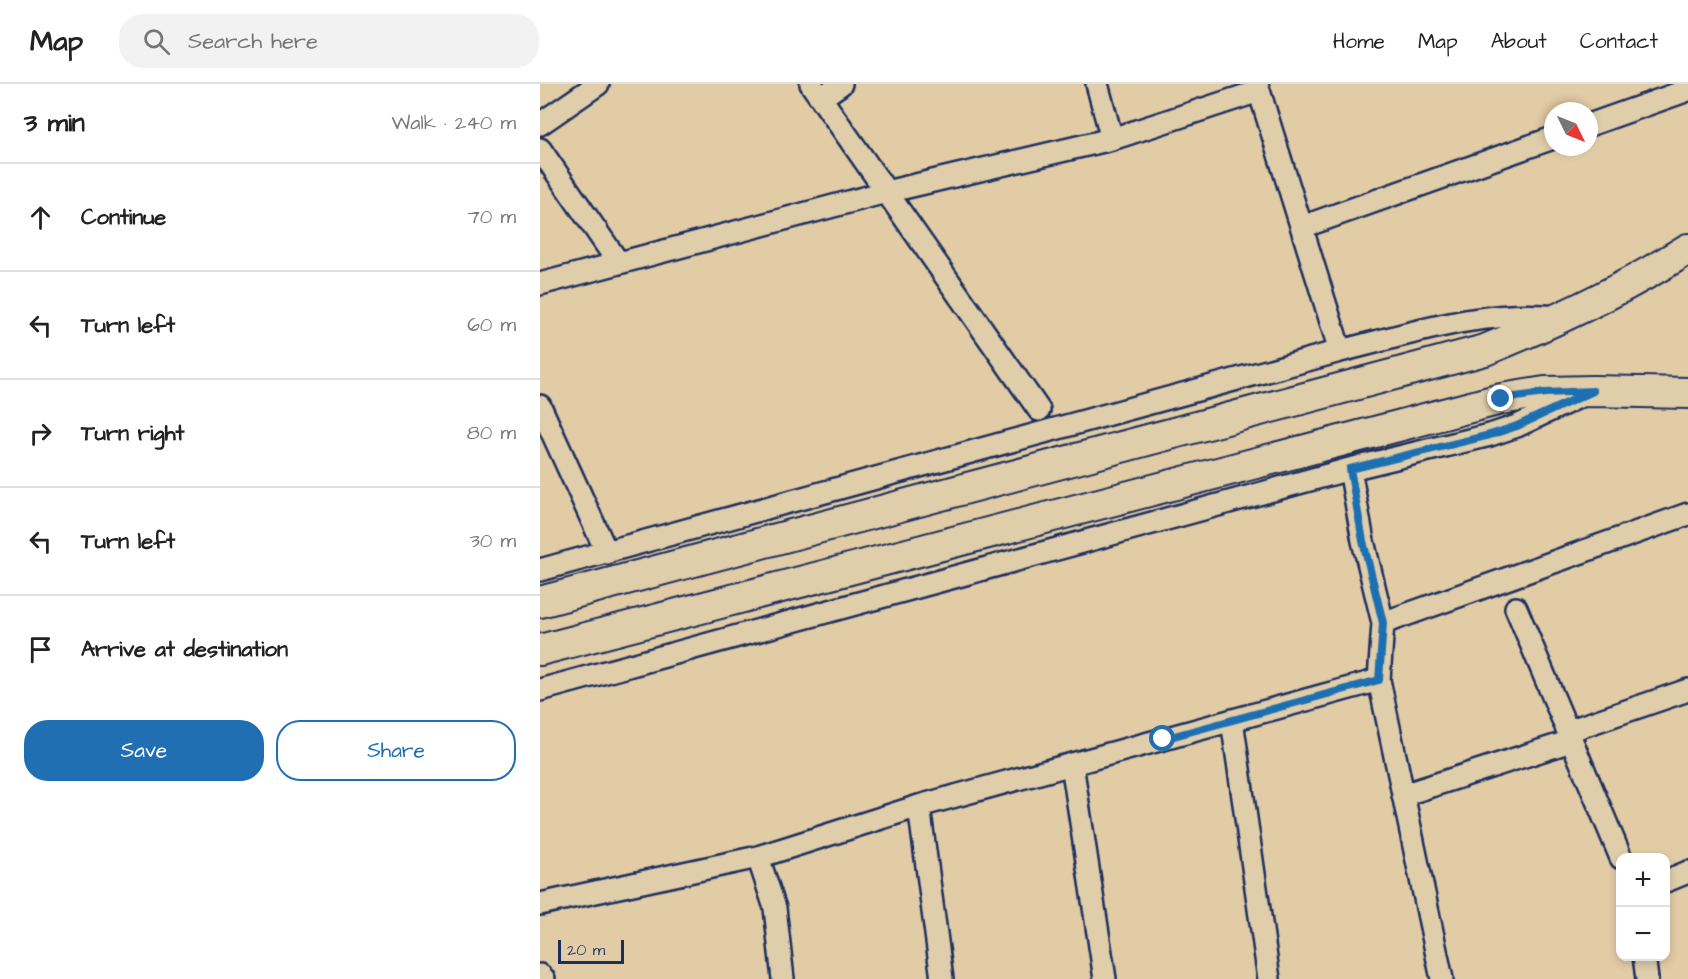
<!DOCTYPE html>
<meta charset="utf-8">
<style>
:root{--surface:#fff;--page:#f2f2f2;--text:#222;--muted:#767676;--line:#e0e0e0;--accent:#1f6fb2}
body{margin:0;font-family:"Architects Daughter",sans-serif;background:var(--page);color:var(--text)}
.controls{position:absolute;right:18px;bottom:18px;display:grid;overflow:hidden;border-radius:12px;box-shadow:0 3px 9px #0003}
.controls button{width:54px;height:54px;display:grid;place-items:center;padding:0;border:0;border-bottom:2px solid var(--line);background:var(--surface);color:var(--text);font:30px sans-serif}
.compass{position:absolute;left:1004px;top:18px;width:54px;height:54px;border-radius:50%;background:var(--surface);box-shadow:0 3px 9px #0003;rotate:133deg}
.scale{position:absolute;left:18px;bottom:15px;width:66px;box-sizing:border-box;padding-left:6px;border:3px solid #1b2f5e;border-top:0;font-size:16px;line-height:21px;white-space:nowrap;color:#1b2f5e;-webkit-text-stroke:4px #e0ceab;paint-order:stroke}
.stop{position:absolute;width:18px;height:18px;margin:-14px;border:4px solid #1f6fb2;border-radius:50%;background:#fff}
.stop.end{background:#1f6fb2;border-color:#fff;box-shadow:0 2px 6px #0008}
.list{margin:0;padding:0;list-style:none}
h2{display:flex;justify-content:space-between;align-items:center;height:78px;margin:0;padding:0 24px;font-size:26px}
h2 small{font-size:20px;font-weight:400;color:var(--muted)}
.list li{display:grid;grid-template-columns:39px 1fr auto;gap:18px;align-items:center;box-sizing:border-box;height:108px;padding:0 24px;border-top:2px solid var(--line)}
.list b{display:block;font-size:22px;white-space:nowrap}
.list em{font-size:20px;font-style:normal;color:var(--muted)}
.actions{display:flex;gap:12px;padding:18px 24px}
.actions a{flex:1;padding:14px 0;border:2px solid var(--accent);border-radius:24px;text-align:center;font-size:21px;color:var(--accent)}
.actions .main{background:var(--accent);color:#fff}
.icon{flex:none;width:33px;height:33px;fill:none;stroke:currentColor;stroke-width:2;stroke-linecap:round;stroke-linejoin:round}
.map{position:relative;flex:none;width:1148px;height:895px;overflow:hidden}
header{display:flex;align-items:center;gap:36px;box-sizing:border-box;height:84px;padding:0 30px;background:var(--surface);border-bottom:2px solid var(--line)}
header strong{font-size:28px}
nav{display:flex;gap:33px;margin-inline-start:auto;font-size:21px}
.search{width:420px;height:54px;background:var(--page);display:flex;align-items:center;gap:15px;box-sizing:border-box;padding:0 21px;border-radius:24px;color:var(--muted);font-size:22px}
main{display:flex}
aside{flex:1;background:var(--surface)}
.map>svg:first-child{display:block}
</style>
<header>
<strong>Map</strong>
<div class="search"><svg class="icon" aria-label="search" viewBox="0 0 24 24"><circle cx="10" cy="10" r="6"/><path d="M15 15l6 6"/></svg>Search here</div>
<nav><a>Home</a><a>Map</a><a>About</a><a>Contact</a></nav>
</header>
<main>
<aside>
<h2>3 min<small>Walk · 240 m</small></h2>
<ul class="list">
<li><svg class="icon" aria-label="ahead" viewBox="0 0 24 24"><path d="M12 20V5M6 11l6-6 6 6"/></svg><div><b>Continue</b></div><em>70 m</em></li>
<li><svg class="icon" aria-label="left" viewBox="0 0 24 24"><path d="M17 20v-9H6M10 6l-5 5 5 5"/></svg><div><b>Turn left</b></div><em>60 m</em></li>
<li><svg class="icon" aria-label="right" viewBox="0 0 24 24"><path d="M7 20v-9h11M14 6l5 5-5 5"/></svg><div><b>Turn right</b></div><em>80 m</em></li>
<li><svg class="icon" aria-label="left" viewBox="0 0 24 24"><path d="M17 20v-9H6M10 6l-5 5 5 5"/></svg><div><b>Turn left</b></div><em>30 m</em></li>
<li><svg class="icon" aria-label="arrive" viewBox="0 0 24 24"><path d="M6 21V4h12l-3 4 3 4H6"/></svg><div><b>Arrive at destination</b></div></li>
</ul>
<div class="actions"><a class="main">Save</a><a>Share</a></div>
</aside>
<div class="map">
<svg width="1148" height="895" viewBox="0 0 1148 895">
<rect width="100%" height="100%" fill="#e2cca6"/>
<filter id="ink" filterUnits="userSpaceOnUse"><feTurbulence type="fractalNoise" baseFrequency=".0167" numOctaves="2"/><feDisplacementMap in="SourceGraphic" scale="12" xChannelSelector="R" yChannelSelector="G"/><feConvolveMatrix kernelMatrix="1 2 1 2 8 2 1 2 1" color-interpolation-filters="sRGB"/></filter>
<g filter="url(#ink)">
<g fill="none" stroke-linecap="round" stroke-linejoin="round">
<defs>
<path id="minor" d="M271,0l228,326
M557,0l15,55
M717,0l83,267
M281,14l20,-14
M0,40l58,-40
M1049,41l99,-35
M0,65l78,113
M762,143l251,-89
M0,200l346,-92 226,-53 147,-48
M0,322l67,147
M810,385l13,72 20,82 -4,57 63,299
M0,486l800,-219c74,-18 142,-42 219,-34
M976,524l105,250
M843,539l305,-109
M0,606l810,-221 140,-34 27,-9 66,-31
M692,636l37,259
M1028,647l120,-41
M532,680l33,215
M863,711l168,-54
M379,722l23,173
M218,773l17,51 8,71
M1126,797l22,-9
M0,820l218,-47 161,-51 460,-126
M1104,872l3,23
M0,891l4,4"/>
<path id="secondary" d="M0,518l945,-252c70,-28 139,-61 203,-101
M0,566l961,-251 44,-7 48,-1 95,2"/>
</defs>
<use href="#minor" stroke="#1b2f5e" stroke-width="26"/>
<use href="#secondary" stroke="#1b2f5e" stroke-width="34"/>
<use href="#minor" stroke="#e0ceab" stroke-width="21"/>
<use href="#secondary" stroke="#e0ceab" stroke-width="30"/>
</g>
</g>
<g fill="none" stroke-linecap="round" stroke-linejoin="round" filter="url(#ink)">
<path stroke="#1f6fb2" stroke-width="8" d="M623,655l216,-59 4,-57 -20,-82 -13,-72 140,-34 27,-9 76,-35 -48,2 -44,6"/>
</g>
</svg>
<div class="controls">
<button>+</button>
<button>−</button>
</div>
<svg class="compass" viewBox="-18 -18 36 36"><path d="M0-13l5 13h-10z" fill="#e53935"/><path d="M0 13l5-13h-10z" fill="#767676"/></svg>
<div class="scale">20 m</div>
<div class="stop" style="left:623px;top:655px"></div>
<div class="stop end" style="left:961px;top:315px"></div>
</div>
</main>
